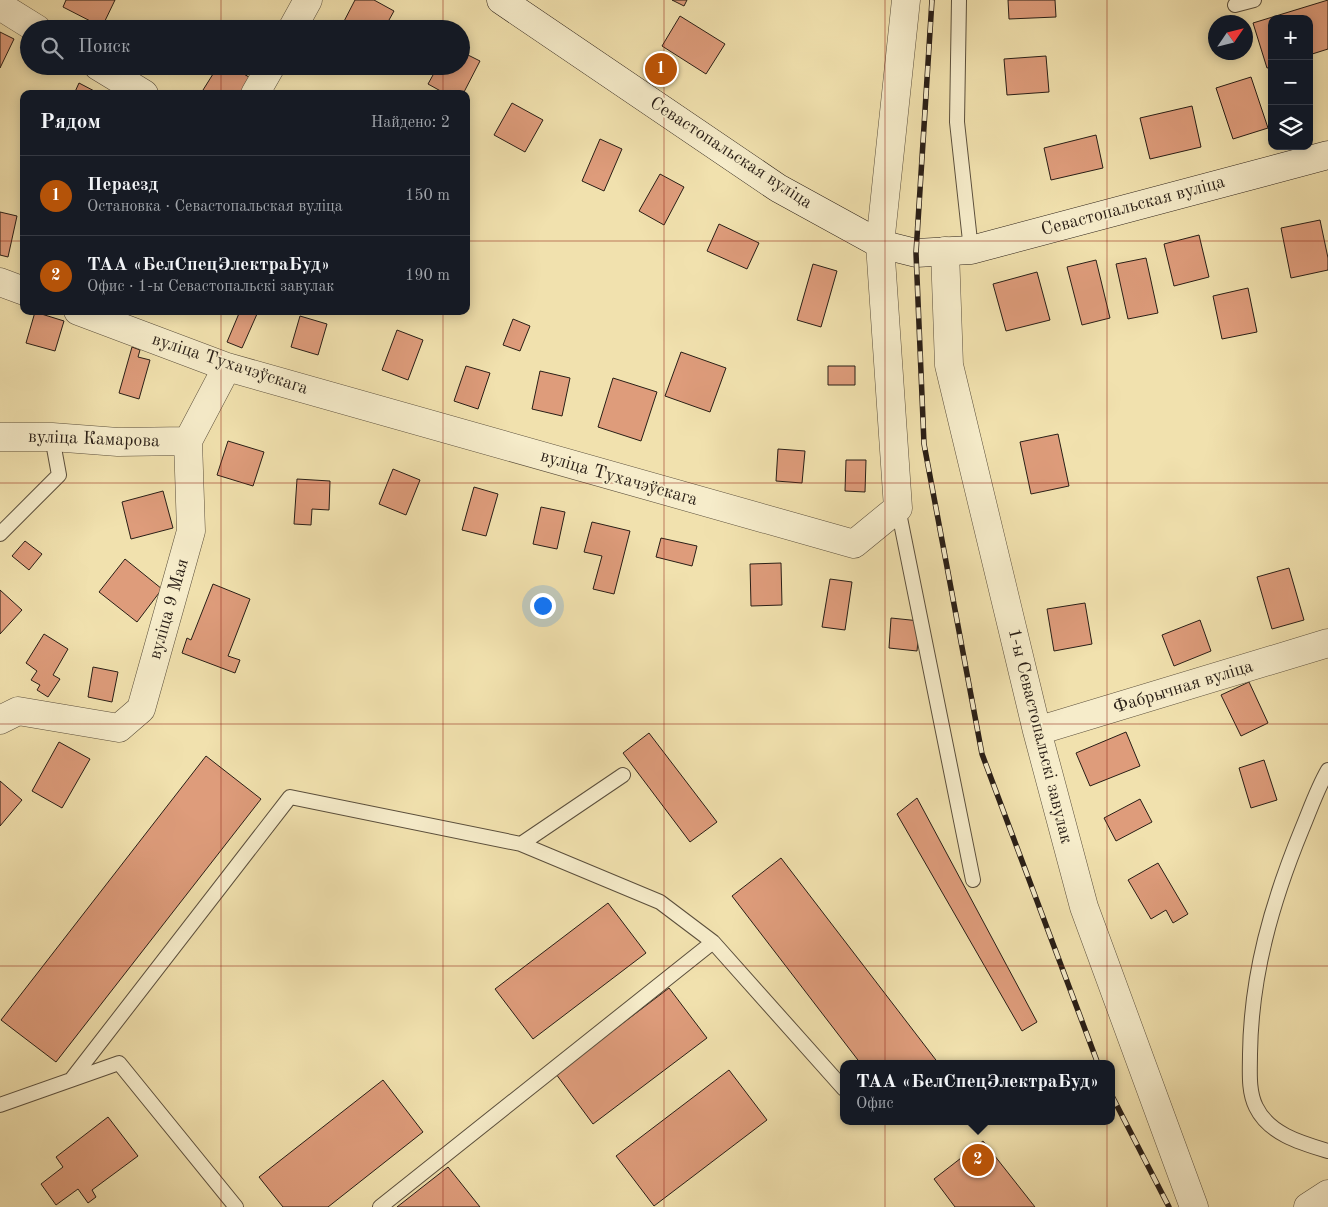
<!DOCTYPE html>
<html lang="ru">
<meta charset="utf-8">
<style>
:root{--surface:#171b24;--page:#242831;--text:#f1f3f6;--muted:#9ea1a6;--line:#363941;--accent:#b45309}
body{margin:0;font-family:"Old Standard TT",serif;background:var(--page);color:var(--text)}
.controls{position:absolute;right:15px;top:15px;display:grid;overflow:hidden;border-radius:10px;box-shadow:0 2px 12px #0003}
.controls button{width:45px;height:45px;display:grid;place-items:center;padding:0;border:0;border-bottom:1px solid var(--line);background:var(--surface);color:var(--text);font:25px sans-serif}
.compass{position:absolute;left:1208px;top:15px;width:45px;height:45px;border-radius:50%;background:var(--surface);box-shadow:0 2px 12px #0003;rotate:55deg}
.you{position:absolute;left:542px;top:605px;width:18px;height:18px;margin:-12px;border:4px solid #fff;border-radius:50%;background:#1a73e8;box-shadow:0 0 0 8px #1a73e833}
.badge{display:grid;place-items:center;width:32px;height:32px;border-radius:50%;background:var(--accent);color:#fff;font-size:16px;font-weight:700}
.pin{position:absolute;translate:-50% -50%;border:2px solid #fff;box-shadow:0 1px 5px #0006}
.popup{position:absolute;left:840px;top:1060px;width:275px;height:65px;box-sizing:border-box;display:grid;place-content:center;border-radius:10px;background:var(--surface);filter:drop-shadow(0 1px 4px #0005);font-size:16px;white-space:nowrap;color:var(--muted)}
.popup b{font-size:19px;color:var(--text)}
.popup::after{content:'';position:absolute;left:50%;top:100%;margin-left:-10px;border:10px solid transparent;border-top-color:var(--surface)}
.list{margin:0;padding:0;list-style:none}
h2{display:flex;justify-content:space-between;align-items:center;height:65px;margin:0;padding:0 20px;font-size:21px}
h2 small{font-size:16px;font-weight:400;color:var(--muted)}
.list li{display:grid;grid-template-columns:32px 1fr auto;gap:15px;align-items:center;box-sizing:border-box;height:80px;padding:0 20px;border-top:1px solid var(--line)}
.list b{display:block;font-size:19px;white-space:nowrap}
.list p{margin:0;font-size:16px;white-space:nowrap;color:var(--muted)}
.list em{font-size:16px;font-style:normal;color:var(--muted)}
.icon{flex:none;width:28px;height:28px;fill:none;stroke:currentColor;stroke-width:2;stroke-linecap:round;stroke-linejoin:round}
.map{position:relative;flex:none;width:1328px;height:1207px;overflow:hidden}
.search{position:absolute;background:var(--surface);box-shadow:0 2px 12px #0003;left:20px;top:20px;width:450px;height:55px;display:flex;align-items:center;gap:12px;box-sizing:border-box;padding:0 18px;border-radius:28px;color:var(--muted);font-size:19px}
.panel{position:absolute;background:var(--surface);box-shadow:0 2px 12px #0003;left:20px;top:90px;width:450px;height:225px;border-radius:10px}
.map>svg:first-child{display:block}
</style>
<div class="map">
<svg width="1328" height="1207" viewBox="0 0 1328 1207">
<rect width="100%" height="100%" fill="#f1e1ae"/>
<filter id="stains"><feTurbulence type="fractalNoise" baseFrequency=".004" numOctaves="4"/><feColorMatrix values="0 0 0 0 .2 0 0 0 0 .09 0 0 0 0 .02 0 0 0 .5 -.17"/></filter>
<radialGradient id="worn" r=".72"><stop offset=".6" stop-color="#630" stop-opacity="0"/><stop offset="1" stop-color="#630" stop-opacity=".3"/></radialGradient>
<path fill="#de9c7b" stroke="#291e16" d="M66,0h49l-13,27 -39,-20z
M355,0h19l20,11 -10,18h-44z
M672,0h15l-3,6z
M1008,0h47l1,17 -47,2z
M1328,0v49l-19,6v-36h-37v48l-5,1 -14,-45z
M680,16l45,28 -19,30 -44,-28z
M0,32l14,7 -14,29z
M464,53l16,8 -17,33h-17l-18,-10 10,-18h23z
M1046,56l3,36 -42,3 -3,-36z
M218,66h13l21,13 -8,15h-35l-6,-4z
M1251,77l17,51 -35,11 -17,-51z
M79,83l21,11h-26z
M512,103l31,17 -18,32 -31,-17z
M1192,106l9,41 -51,12 -10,-41z
M1096,135l7,33 -52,12 -7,-32z
M600,139l22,10 -18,42 -22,-10z
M660,174l24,13 -20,38 -25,-14z
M0,212l17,4 -9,41 -8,-2z
M1320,220l8,38v12l-37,8 -10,-50z
M719,224l40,19 -12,26 -40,-18z
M1199,235l10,42 -35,9 -10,-42z
M1146,258l12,55 -30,6 -12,-55z
M1096,260l14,58 -28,7 -15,-58z
M813,264l24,7 -16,56 -24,-7z
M1037,272l13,48 -44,11 -13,-47z
M1248,288l9,44 -35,7 -9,-43z
M240,311l17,3 -15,34 -15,-6z
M35,312l29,9 -9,30 -29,-8z
M300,316l27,8 -9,31 -27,-8z
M513,319l17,7 -10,25 -17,-6z
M397,330l26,10 -15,40 -26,-10z
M132,347l8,3 -2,7 12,3 -11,39 -20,-6z
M681,352l45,16 -16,44 -45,-16z
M466,366l24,7 -12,36 -24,-8z
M828,366h27v19h-27z
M540,371l30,7 -8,38 -30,-7z
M613,378l44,14 -16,49 -43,-14z
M1058,434l11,52 -38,8 -11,-52z
M228,441l36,11 -11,34 -36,-11z
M778,449l27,2 -3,32 -26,-2z
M846,460h20l-1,32 -20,-1z
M393,469l27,11 -14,35 -27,-11z
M297,479l33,2 -1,29 -17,-1 -1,16 -17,-1z
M474,487l24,7 -12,42 -24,-6z
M163,491l10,37 -42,11 -9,-37z
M541,507l24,5 -8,37 -24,-5z
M592,522l38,9 -16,63 -21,-5 9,-33 -18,-4z
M661,538l36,8 -5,20 -36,-9z
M25,541l17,13 -13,16 -17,-14z
M125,559l37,30 -25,33 -38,-30z
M781,563l1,42 -31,1 -1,-42z
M1289,568l15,52 -32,9 -15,-52z
M830,579l22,3 -7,48 -23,-3z
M213,584l37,15 -22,57 12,4 -5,13 -53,-20 5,-15 4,2z
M0,590l22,20 -22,24z
M1085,603l7,41 -38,7 -7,-42z
M891,618l29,3 -3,30 -28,-3z
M1200,620l11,31 -37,15 -12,-31z
M44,634l24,15 -15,26 7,4 -12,18 -11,-7 3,-5 -9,-5 6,-9 -11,-8z
M93,667l25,5 -6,30 -24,-5z
M1249,682l19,41 -27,13 -20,-41z
M1126,732l14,34 -50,20 -14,-33z
M649,733l68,89 -27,20 -67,-89z
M59,742l31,17 -28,49 -30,-17z
M206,756l55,43 -205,263 -55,-42z
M1264,760l13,40 -26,8 -12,-40z
M0,781l22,19 -22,26z
M917,798l120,224 -15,9 -125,-217z
M1140,799l12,23 -36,19 -12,-23z
M781,858l158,206h-78l-129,-168z
M1158,863l30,51 -15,9 -7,-13 -15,9 -23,-39z
M608,903l38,50 -113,86 -38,-50z
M669,988l38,50 -114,86 -37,-50z
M729,1070l38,50 -113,86 -38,-50z
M383,1080l40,52 -95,75h-45l-24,-30z
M108,1117l30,39 -46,34 4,7 -8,6 -10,-14 -22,16 -15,-21 22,-17 -7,-10z
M983,1141l52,66h-80l-21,-28z
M448,1167l32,40h-83z"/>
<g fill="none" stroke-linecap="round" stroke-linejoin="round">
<defs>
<path id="lane" d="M959,0l-2,122 14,128
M1235,5l19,-5
M898,508l75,372
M0,534l59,-59 -7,-38
M1328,770c-11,19 -18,40 -26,59 -30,73 -51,146 -52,225 0,17 -2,37 6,53 13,27 45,36 72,44
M623,775l-102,69 139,58 53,40
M71,1080l219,-283 231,47
M0,1105l119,-42 117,144
M380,1207l333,-265 131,147"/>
<path id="street" d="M0,6l37,23
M292,29l16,-29
M98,66l46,28
M255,94l16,-28
M945,251l4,114 88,366 47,176 110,300
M0,282l24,9
M78,311l149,56 627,177 44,-36 -18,-264 26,-244
M0,437h52l66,5 70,-1
M0,720l18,-9 101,17 22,-19 50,-178 -3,-90 39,-74
M1037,731l291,-88
M1308,1207l20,-13"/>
<path id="secondary" d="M501,0l277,188 102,56 36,9 55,-3 357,-95"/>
</defs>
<use href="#lane" stroke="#5b4f3c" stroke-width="16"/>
<use href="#street" stroke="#5b4f3c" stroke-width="29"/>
<use href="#secondary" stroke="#291e16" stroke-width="29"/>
<use href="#lane" stroke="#f6ecca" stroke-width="14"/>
<use href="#street" stroke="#f6ecca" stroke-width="28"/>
<use href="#secondary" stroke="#f6ecca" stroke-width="28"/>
<defs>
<path id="rail" d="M932,0l-16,253 8,191 58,310 116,310
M1112,1096l57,111"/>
</defs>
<use href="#rail" stroke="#291e16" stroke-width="5.5"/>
<use href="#rail" stroke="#f6ecca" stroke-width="4" stroke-dasharray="11" stroke-linecap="butt"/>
</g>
<path fill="none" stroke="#8f2418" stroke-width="1" stroke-opacity="0.55" d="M221,0v29M443,0v29M664,0v1207M885,0v1207M1107,0v1207M221,66v28M443,66v28M0,241h24M466,241h862M221,311v896M443,311v896M0,483h1328M0,724h1328M0,966h1328"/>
<g text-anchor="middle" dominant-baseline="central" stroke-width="4" stroke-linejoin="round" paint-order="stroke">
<g font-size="18" fill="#291e16" stroke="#f6ecca">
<text transform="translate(731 153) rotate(33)">Севастопальская вуліца</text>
<text transform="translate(1133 206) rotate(-15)">Севастопальская вуліца</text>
<text transform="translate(230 364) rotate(18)">вуліца Тухачэўскага</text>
<text transform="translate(94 439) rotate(2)">вуліца Камарова</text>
<text transform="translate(619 478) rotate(16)">вуліца Тухачэўскага</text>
<text transform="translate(169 609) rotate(-74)">вуліца 9 Мая</text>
<text transform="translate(1183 687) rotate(-17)">Фабрычная вуліца</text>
<text transform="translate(1040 736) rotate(76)">1-ы Севастопальскі завулак</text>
</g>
</g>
<rect width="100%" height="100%" filter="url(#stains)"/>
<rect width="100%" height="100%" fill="url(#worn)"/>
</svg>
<div class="controls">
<button>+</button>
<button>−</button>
<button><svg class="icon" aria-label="layers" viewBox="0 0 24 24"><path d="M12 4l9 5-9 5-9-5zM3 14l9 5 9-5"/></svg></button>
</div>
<svg class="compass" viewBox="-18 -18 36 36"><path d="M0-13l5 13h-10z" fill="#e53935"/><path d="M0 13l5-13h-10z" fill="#9ea1a6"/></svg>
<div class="you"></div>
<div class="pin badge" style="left:661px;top:69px">1</div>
<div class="pin badge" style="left:978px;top:1160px">2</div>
<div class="popup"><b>ТАА «БелСпецЭлектраБуд»</b>Офис</div>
<div class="search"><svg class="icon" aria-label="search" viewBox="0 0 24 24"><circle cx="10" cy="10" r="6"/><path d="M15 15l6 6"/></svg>Поиск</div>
<section class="panel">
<h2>Рядом<small>Найдено: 2</small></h2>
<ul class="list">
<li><span class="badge">1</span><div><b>Пераезд</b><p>Остановка · Севастопальская вуліца</p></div><em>150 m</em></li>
<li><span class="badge">2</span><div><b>ТАА «БелСпецЭлектраБуд»</b><p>Офис · 1-ы Севастопальскі завулак</p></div><em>190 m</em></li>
</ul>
</section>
</div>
